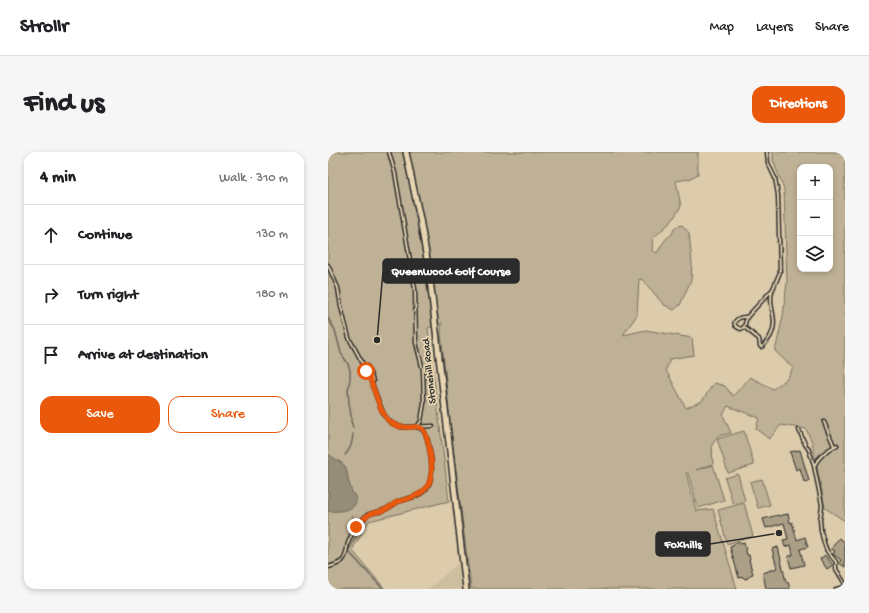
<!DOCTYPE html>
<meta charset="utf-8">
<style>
:root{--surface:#fff;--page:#f6f6f6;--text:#202124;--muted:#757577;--line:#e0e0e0;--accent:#ea580c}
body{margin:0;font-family:"Gochi Hand",sans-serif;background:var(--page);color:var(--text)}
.controls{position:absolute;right:12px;top:12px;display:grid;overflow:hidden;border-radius:8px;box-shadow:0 2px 6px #0003}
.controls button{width:36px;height:36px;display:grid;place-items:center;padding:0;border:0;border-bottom:1px solid var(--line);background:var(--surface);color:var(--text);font:20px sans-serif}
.stop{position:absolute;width:12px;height:12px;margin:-9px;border:3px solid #ea580c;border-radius:50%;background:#fff}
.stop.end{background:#ea580c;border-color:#fff;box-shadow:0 1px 4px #0008}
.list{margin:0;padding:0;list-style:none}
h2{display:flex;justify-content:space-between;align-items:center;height:52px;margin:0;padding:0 16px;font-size:17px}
h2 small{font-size:13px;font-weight:400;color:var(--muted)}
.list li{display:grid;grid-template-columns:26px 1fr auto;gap:12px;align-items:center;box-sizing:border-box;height:60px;padding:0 16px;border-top:1px solid var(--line)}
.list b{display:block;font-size:15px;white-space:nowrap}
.list em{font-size:13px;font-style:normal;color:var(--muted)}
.actions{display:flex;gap:8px;padding:12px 16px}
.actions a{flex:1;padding:9px 0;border:1px solid var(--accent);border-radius:12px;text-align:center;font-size:14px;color:var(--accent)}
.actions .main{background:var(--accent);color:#fff}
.icon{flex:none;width:22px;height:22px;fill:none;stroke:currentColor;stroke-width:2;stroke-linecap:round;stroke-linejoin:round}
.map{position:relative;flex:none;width:517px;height:437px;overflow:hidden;border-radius:12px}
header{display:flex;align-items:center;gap:24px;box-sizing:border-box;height:56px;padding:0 20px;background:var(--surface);border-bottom:1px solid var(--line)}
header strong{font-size:19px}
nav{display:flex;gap:22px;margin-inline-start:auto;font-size:14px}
.intro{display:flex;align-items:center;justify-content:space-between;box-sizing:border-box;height:96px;padding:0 24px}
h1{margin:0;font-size:28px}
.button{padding:10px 18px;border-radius:12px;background:var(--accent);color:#fff;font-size:14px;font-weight:700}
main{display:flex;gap:24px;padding:0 24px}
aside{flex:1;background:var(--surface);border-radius:12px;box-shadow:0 2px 6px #0003}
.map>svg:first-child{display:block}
</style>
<header>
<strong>Strollr</strong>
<nav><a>Map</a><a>Layers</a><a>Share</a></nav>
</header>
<div class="intro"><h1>Find us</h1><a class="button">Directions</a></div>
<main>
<aside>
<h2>4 min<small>Walk · 310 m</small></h2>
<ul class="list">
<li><svg class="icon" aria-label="ahead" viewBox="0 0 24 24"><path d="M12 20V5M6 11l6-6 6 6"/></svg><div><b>Continue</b></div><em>130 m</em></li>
<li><svg class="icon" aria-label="right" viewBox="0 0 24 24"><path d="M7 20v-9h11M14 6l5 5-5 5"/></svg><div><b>Turn right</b></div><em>180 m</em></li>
<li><svg class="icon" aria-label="arrive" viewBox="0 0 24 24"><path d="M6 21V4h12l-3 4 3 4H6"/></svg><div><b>Arrive at destination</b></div></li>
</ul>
<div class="actions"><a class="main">Save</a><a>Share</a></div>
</aside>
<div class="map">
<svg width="517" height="437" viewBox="0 0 517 437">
<rect width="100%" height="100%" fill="#ddccab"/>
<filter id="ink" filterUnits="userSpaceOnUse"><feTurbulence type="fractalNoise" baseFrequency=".025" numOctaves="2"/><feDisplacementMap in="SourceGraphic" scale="8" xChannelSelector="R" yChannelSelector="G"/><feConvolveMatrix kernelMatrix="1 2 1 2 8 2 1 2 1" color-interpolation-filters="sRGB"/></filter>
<g filter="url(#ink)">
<path fill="#cebea0" d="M130,411l3,26h-33z"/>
<path fill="#bfb195" stroke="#756e60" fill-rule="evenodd" d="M0,0h370v22l-9,5 -13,2 5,25 -9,15 -19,17 -1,12 5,3 8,-13 7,-6 3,-7 7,-2 7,8 3,30 -1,17 -11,25 -6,5 -11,-6 -20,-24 -4,-1 -2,36 -14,20 23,-5 46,8 2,17 -24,4 -4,11 20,38 16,-7 12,-18 11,3 8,10 17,-19 23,12 14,-10 6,-11 -18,-17 8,-35 4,-34 -3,-93 -11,-29v-8h72v369l-20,-13 -13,-66 -6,-13 -25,-4 -12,14 -13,-10 3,-11 -31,-12 -5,9 8,18 -13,3 -6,9 1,19 -17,6 17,-5 11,35 -26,8 -10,-35h-2l10,38 17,-2 24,80h-266l-20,-158 -10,-99 1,-9 -14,5 21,173 -80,20 -17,29 33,39h-57zM472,15h30v102h-30z
M416,279l10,34 -26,8 -11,-34z
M410,322l7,27 -12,3 -8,-26z
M434,327l8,26 -12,3 -8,-26z
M416,351l9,33 -26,8 -9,-34z"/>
<path fill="#968d78" stroke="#6b6659" d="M0,302c4,3 13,8 16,11 4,4 3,13 5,18 1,3 2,6 3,9 1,2 3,4 4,6 3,13 -20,14 -28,13z"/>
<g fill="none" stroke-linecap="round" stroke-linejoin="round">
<path stroke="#6b6659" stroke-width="1.5" d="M0,166l7,12 6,23 7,11 2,6v8l-2,13 1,12 2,12v6l2,7
M17,303c6,-6 7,-12 8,-21
M24,364l3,7
M39,366l-19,33 35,38"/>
</g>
<path fill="#ab9f87" stroke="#2b2b2b" d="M472,298l9,31 -5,1 -4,-14 -4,2 -6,-18z
M460,362l2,9 2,-1 5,18 8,-3 3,10 -8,2 4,16 -13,3 -3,-12 5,-1 -2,-10 -6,2 -2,-7 5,-1 -4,-16 -18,5 -3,-9 15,-4 1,1z
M511,386l6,4v25l-6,-4 2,-3 -8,-6 2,-3 -4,-2z
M410,390l3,2 3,-1 3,12h2l1,4 -1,1 4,14 -3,1 -2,3 -3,1 -2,-2 -4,1 -9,-31 3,-1 2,-3z
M450,395l8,35h2l2,7h-24l-3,-16 14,-5 -5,-19z
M497,403l8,10 -6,4 -7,-10z"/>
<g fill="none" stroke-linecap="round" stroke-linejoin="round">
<defs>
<path id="service" d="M0,113l10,23 3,19 8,31 20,37 8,23 7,17 7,8 10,4h5l27,-1
M419,165l26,-28 7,-17 -2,-77 -3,-17 -7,-15 -1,-11
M416,175l3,-10c-10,-1 -19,8 -6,12l3,-2 15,12 1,7 1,1c4,-2 6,-6 9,-10 10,-18 -3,-30 2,-45
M39,214l6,15
M496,270l10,24
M471,278l6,14 4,6 5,15
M509,293c-11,6 -17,10 -23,21l8,39 -2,15 1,11 3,12 3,8 9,11v7l9,15
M0,415c5,-1 10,-3 14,-6 5,-4 4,-12 6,-18 3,-9 11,-21 18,-27 5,-4 12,-3 18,-6 6,-2 10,-7 16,-9 8,-3 15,-3 23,-9 12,-9 9,-33 6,-46 -2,-8 -3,-17 -12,-19l4,-6 3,-18 -1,-33 -7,-27 -1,-54 -20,-116 -6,-21
M508,437l9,-2"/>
<path id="tertiary" d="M78,0l14,67 9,52 37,318"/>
</defs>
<use href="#service" stroke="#2b2b2b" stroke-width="5"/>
<use href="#tertiary" stroke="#2b2b2b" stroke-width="8"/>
<use href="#service" stroke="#e8d6b3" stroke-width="2"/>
<use href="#tertiary" stroke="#e8d6b3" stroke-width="5"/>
</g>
</g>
<g fill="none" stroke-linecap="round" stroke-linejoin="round" filter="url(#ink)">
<path stroke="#ea580c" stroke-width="5" d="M28,375c4,-4 7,-9 11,-11 4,-4 9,-3 14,-5 6,-1 11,-6 16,-9 9,-3 17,-4 25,-10 13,-9 10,-32 7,-45 -2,-7 -2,-15 -8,-19 -3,-2 -7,-1 -9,-1 -9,1 -19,-1 -25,-8 -10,-12 -13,-35 -21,-48"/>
</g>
<g text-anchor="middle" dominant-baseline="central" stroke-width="3.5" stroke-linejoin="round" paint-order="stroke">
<g font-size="11" fill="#2b2b2b" stroke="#e8d6b3">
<text transform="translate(102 219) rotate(-96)">Stonehill Road</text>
</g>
</g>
<path fill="none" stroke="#2b2b2b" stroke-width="1.5" d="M49 188L55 119M451 381L382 392"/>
<g fill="#2b2b2b" stroke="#e8d6b3" stroke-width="1.5">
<circle cx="49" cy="188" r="4"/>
<circle cx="451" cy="381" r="4"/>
</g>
<g fill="#2b2b2b" stroke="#2b2b2b" stroke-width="1.5">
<rect x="55" y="107" width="136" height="24" rx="4"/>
<rect x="328" y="380" width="54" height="24" rx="4"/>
</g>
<g font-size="12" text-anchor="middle" font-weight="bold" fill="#fff">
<text x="123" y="123">Queenwood Golf Course</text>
<text x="355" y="396">Foxhills</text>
</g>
</svg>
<div class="controls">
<button>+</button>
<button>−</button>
<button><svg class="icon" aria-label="layers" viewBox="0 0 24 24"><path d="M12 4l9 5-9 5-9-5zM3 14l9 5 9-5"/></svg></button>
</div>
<div class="stop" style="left:38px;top:219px"></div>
<div class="stop end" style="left:28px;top:375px"></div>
</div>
</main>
